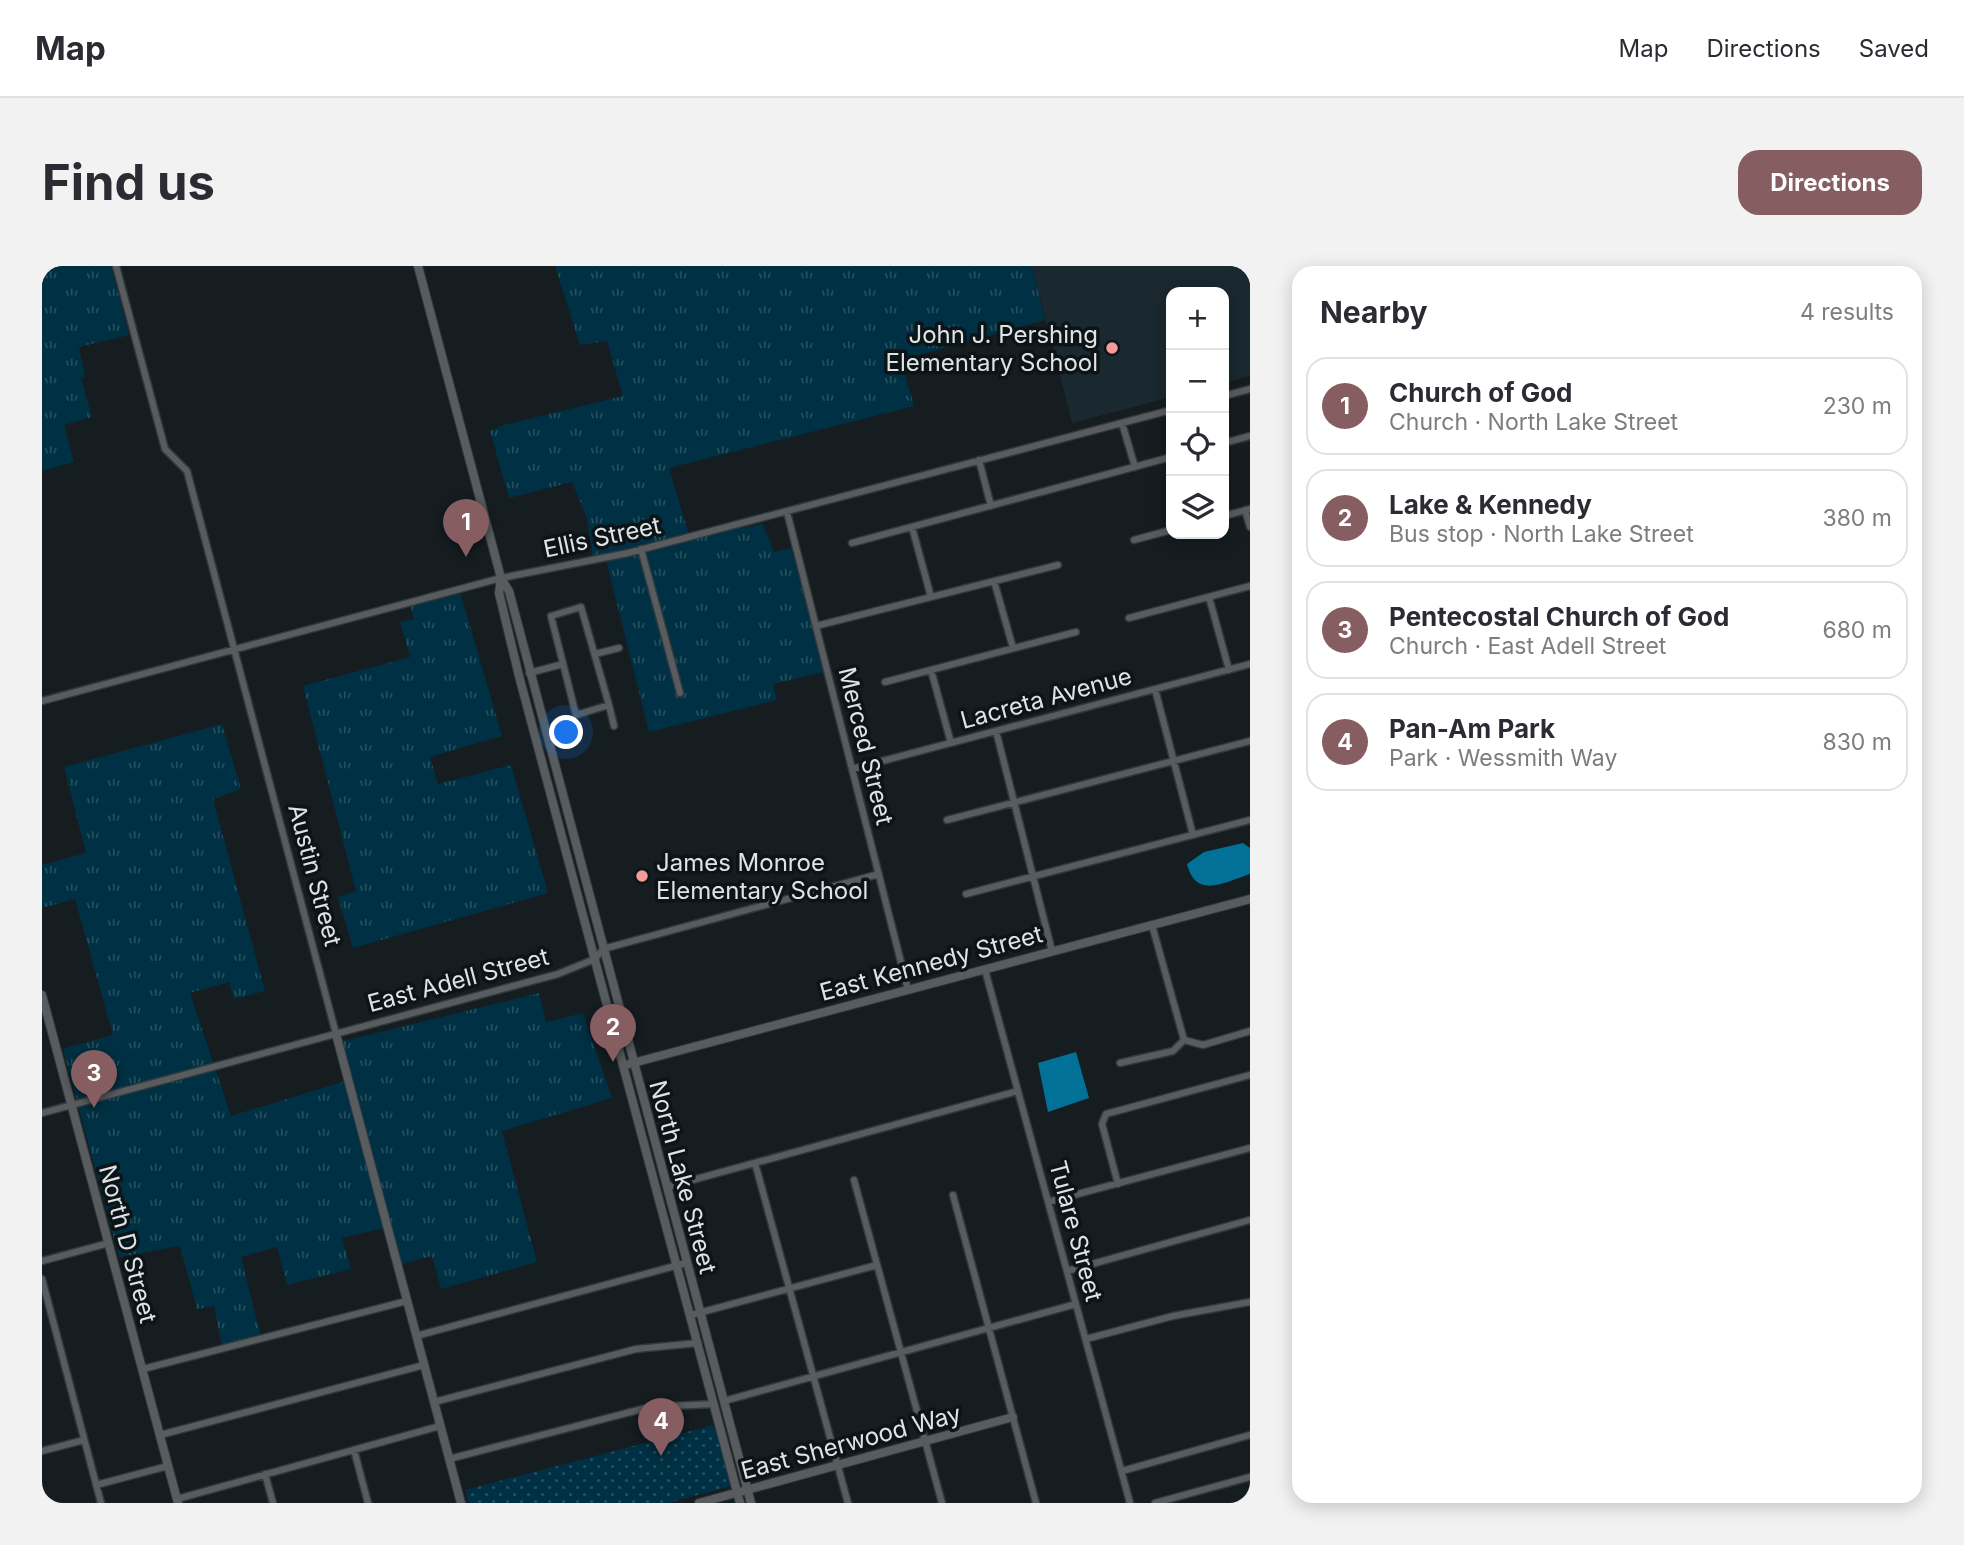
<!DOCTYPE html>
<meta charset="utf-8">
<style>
:root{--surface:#fff;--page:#f2f2f3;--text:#2b2b33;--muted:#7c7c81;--line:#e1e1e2;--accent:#865d61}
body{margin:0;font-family:Inter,sans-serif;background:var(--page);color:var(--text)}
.controls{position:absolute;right:21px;top:21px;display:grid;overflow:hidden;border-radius:14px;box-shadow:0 4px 18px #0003}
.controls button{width:63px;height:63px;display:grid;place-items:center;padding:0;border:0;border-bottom:2px solid var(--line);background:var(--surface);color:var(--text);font:35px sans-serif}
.you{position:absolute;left:525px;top:467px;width:24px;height:24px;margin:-18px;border:5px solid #fff;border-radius:50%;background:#1a73e8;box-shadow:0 0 0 10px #1a73e833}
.badge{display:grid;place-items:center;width:46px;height:46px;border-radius:50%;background:var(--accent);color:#fff;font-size:23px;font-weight:700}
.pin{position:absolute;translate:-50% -58px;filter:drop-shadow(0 2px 4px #0008)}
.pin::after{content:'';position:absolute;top:37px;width:24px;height:21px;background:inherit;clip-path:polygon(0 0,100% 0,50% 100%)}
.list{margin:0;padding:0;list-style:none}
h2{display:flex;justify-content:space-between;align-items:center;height:91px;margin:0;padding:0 28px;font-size:30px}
h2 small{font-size:23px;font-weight:400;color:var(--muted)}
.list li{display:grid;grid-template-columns:46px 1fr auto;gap:21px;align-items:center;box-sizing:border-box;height:98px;margin:0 14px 14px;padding:0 14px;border:2px solid var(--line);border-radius:21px}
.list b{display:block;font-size:26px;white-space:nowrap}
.list p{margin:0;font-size:23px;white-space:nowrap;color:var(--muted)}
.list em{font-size:23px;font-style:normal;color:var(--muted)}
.icon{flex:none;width:38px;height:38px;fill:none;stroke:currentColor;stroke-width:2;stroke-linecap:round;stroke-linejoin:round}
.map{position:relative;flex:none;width:1208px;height:1237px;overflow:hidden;border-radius:21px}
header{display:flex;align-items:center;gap:42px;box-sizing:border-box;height:98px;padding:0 35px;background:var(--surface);border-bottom:2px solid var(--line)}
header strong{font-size:33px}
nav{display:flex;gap:38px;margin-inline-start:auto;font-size:24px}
.intro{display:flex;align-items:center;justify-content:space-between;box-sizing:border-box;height:168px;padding:0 42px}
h1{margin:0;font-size:49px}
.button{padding:18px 32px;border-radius:21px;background:var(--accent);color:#fff;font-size:24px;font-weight:700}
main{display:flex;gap:42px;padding:0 42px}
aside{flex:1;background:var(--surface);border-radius:21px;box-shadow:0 4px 18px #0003}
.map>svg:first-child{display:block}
</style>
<header>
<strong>Map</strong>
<nav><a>Map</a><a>Directions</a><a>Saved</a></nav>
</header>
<div class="intro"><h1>Find us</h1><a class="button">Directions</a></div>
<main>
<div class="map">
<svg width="1208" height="1237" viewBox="0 0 1208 1237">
<defs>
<pattern id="grass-tufts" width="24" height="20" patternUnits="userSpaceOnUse" patternTransform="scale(1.75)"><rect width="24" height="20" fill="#003043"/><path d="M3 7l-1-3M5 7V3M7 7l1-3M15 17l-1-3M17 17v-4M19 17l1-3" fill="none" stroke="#254e5e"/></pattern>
<pattern id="park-dots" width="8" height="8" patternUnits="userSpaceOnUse" patternTransform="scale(1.75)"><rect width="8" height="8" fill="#003043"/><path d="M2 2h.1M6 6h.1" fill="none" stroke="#254e5e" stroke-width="1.8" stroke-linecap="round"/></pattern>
</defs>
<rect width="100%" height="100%" fill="#151d21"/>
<path fill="#1a282f" d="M990,0h218v110l-26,7v-91h-53v105l-99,26z"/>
<path fill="url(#grass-tufts)" d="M0,0h69l18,69 -50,12 6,30 -4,1 11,39 -28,8 10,37 -32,9z
M513,0h477l13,54 -144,40 13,46 -245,62 21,70 73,-14 11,28 17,-4 33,124 -51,12 4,16 -128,32 -43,-172 -12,3 -7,-45 -15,-36 -63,16 -19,-67 14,-6 119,-29 -16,-55 -27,4z
M417,322l43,148 -72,21 8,27 73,-19 37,128 -195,55 -15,-51 18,-6 -53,-205 107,-29 -10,-35 14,-3 -4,-15z
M180,458l19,65 -28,10 52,192 -31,8 -5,-17 -39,11 41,123 118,-36 -9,-38 199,-49 7,29 37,-9 29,85 -110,33 35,131 -96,27 -9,-33 -38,10 -10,-38 -42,10 9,31 -64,16 -10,-38 -36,10 21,84 -39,10 -9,-45 -17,3 -17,-63 -61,11 -56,-208 50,-14 -38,-136 -33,9v-43l44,-12 -22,-86z"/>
<path fill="url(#park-dots)" d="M672,1159l17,61 -63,17h-199l-4,-13z"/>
<path fill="#017197" d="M1201,577l7,5v26c-25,8 -54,26 -63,-10l17,-12z
M1034,786l13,46 -41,14 -10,-49z"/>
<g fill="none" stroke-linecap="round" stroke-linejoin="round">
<defs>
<path id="minor" d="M74,0l49,183 22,22 149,563
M1182,130l26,-7
M1080,157l13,44
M1182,177l26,-7
M937,194l12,46
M1203,244l5,17
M745,246l121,478
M1182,250l26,-7
M870,261l19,70
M1092,274l37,-10
M810,277l319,-86
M599,283l39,144
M952,315l19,67
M1167,331l20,73
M539,341l28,98 -33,10 -25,-99z
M1087,352l121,-32
M774,360l242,-61
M553,388l24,-6
M889,404l20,73
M487,407l34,-9
M843,416l191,-50
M1113,423l38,146
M0,435l459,-123 127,-25 543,-143
M567,439l5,21
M954,465l56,220
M810,503l398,-105
M905,554l303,-79
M924,628l284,-74
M1110,659l32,115
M943,704l145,533
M1078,797l53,-12 11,-11 19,5 47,-14
M0,847l516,-139 37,-15 8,-10 276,-75
M713,897l93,340
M812,914l88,323
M1076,918l-16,-60 4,-10 144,-39
M625,921l351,-96
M911,929l83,308
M1006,936l202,-54
M0,995l67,-18
M1025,1005l183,-51
M0,1013l59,224
M649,1049l186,-50
M374,1070l270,-73
M1044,1073l87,-23 77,-14
M101,1103l264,-68
M682,1135l352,-97
M392,1136l202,-53 62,-6
M118,1169l264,-70
M312,1184l14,53
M0,1185l42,-11
M407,1193l201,-52 64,-3
M1080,1205l128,-36
M223,1208l8,29
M54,1219l72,-19
M135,1233l263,-73
M1113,1237l95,-26"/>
<path id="tertiary" d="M376,0l83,312 8,13 242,912
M459,312l-2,15 20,83 221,827
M0,729l136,508
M294,768l125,469
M587,798l621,-165
M657,1237l314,-86"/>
</defs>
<use href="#minor" stroke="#31393d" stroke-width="9"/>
<use href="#tertiary" stroke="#31393d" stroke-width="10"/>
<use href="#minor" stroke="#585c5e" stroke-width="6"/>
<use href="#tertiary" stroke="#585c5e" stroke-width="8"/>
</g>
<g fill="#f59b9a" stroke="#0c1417" stroke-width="2.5">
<circle cx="1070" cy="82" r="7"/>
<circle cx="600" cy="610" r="7"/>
</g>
<g text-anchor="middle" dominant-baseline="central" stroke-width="7" stroke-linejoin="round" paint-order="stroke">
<g font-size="24" fill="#dee3e6" stroke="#0c1417" text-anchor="end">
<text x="1056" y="68">John J. Pershing<tspan x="1056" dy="28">Elementary School</tspan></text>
<text x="614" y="596" text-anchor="start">James Monroe<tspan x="614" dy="28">Elementary School</tspan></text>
</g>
<g font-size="24" fill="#dee3e6" stroke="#0c1417">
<text transform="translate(560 271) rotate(-12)">Ellis Street</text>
<text transform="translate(1004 432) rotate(-15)">Lacreta Avenue</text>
<text transform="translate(824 480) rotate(76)">Merced Street</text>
<text transform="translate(273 609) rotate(75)">Austin Street</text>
<text transform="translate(889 697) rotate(-15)">East Kennedy Street</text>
<text transform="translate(416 714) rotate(-15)">East Adell Street</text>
<text transform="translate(641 911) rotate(75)">North Lake Street</text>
<text transform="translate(1034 965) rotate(75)">Tulare Street</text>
<text transform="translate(86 978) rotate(75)">North D Street</text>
<text transform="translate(809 1176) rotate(-15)">East Sherwood Way</text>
</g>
</g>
</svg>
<div class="controls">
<button>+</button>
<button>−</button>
<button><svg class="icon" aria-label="locate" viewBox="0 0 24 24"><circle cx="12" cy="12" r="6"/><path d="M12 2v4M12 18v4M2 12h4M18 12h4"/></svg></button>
<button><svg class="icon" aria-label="layers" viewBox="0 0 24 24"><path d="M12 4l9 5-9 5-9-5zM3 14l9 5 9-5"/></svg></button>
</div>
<div class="you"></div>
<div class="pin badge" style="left:424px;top:291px">1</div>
<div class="pin badge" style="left:571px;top:796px">2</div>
<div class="pin badge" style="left:52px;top:842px">3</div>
<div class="pin badge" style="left:619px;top:1190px">4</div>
</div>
<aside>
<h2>Nearby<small>4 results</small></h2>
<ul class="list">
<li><span class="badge">1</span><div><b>Church of God</b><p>Church · North Lake Street</p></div><em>230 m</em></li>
<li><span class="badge">2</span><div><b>Lake &amp; Kennedy</b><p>Bus stop · North Lake Street</p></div><em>380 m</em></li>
<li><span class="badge">3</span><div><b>Pentecostal Church of God</b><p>Church · East Adell Street</p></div><em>680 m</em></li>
<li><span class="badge">4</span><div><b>Pan-Am Park</b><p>Park · Wessmith Way</p></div><em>830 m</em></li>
</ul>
</aside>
</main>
